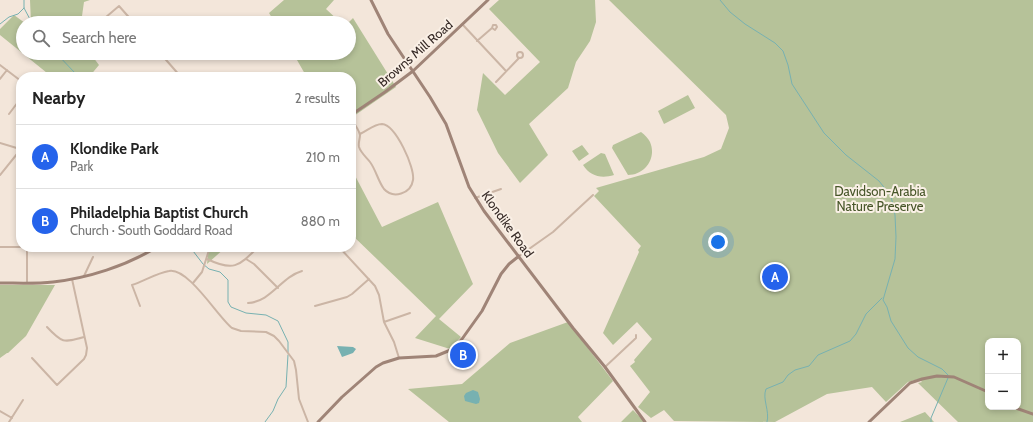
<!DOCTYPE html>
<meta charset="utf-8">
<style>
:root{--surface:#fff;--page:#f6f6f6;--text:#222;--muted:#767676;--line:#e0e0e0;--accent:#2563eb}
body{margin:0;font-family:Cabin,sans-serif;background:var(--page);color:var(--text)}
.controls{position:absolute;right:12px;bottom:12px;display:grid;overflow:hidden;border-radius:8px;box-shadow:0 2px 6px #0003}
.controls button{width:36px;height:36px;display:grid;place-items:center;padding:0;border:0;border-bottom:1px solid var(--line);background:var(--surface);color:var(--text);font:20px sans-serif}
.you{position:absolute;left:718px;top:242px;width:14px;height:14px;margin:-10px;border:3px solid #fff;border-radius:50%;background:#1a73e8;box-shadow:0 0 0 6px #1a73e833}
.badge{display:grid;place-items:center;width:26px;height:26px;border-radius:50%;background:var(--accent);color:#fff;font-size:13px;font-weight:700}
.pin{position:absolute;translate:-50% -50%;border:2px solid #fff;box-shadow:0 1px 4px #0006}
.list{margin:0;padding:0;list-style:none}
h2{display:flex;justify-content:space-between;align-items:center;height:52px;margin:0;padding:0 16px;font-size:17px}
h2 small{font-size:13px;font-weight:400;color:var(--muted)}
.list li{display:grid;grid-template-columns:26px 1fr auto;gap:12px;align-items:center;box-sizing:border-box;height:64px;padding:0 16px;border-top:1px solid var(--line)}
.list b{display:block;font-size:15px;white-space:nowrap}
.list p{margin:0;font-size:13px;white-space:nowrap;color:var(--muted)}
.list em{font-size:13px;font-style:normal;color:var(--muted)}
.icon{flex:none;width:22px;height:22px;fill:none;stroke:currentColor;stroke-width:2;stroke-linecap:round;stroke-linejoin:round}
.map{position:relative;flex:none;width:1033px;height:422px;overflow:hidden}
.search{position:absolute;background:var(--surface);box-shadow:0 2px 6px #0003;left:16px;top:16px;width:340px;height:44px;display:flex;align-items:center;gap:10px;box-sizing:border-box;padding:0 14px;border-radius:22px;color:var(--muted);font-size:15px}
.panel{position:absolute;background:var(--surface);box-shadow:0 2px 6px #0003;left:16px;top:72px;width:340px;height:180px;border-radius:16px}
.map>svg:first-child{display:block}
</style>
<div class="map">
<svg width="1033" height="422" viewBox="0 0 1033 422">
<rect width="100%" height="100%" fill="#f3e6da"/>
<path fill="#b6c299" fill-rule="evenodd" d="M30,0h60l-6,2 -3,21h-50z
M284,0h50l-8,9 15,14h-66l-6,-10z
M499,0h96l1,22 -6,19 -14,21 -8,26 -39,36 19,31 -28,28 -22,-30 -21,-43 6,-37 22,22 35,-33 -51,-53z
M609,0h424v422h-75l-40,-39 4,-1 -3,-3 -11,3 -22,20 -14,-15 -45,7 -52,28 -101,-1 -10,-11 -13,8 -13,-11 12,-15 -20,-26 5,-4 -1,-2 18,-21 -15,-17 -24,23 -10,-12 36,-81 -1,-2 3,-4 -47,-50 5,-5 -3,-3 108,-31 17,-8 8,-21 -3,-13zM988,341h30v66h-30z
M14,15l11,8h-2v30h67l9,12 -10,12h-37l-52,-42v-6z
M353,18l43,69 -45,31v-41h-50l4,-3 -12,-21h56v-30h-1z
M688,95l7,13 -31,16 -6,-13z
M641,132c4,3 7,6 9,10 7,16 -5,33 -22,33l-16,-27 1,-3z
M582,145l7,9 -10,7 -7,-10z
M601,153l4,1 9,21c-13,4 -24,1 -31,-10z
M351,168l31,59 56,-25 35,82 -34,35 22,18 -11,12 -35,-11 21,-22 -85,-82z
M209,247h17l-19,17z
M0,285h55l-29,51 -18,17h-1l-7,5z
M568,322l45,59 -35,36 4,5h-133l-41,-33 54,-5 48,-41z
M633,410l12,12h-24z
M925,412l9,10h-34z"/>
<path fill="#77b1b1" d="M337,346l16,1 3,2 -3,4 -11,4z
M473,390l5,2 2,7 -1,4 -3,1 -11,-3 -1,-5 2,-3z"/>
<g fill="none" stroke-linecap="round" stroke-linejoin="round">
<path stroke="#77b1b1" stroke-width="1" d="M24,0v8l8,15
M720,0l10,12 15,12 30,19 8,8 5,14 4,19 32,49 22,22 33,26 12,15 4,19 1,22 -1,22 -12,41 4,7 4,14 17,27 10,9 24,12 6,6
M0,24l9,-7 9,-3 6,-6
M56,53l19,20 2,4
M190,247l13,17 6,5 11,3 8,8v22l3,5 15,6 20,2 12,6 10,21v10
M265,422l8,-11 5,-12 8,-12 2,-32
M767,422c3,-11 -5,-23 -1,-33l17,-7 5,-7 7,-5 14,-4 9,-11 32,-14 6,-7 10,-20 16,-16
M931,422v-4l17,-40"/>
<path stroke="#cbb5a5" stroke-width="2" d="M99,23l20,-17 15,17
M463,25l43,46
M477,41l15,-13 1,-3h3l1,2 -2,3 -3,-2
M517 55a3 3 0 1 1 6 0a3 3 0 1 1-6 0Z
M160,53l21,24
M0,65l21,16
M173,77l5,-4
M0,79l7,-9
M496,82l23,-24
M9,114l12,-16
M351,119c3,4 8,11 9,16 0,4 -2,8 -1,12 2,6 7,10 11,15 6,8 8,19 14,27 9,10 27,5 29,-9 2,-12 -17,-55 -31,-56 -8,0 -15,7 -22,10
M0,143l20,6
M0,175l21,-26
M475,198l26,-9
M0,247h29
M27,247v35
M339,247l36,39 4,9 5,27 10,20 5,16
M519,256l34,-24 40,-37
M207,259c27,13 32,7 51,-12
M246,259l8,5 24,24
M84,276l9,-19
M193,283l9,-11 8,-25
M248,303c23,-1 33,-26 54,-32
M140,306l-8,-21c12,-4 25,-12 37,-14 19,-4 49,46 63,57l9,3 25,1 8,4 5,5 15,20 2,9 3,29 9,23
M315,306l32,-9 5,-3 17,-15
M384,322l26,-9
M47,327c15,16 16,16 37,10
M32,358l25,27 27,-26 2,-4 1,-7 -15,-69
M605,367l31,-29v-3
M0,411l12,7
M9,422l14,-22"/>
<path stroke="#9f8477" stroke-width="3" d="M371,0l17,34 42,63 16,27 23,63 15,24 89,117 32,39 40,55
M351,115l34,-23 28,-21 75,-71
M0,283c17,0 36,1 53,-1 35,-4 73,-16 104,-35
M1013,407l20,7
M318,422l24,-25 34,-30 7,-4 16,-5 37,-2 17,-7 9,-10 20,-28 19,-37 8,-10 10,-8
M869,422l41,-39 12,-4 15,-3 17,1 34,15"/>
</g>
<g text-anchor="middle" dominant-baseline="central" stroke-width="4" stroke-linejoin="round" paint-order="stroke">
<g font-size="13" fill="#372b27" stroke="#faf0e6">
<text transform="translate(415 53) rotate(-41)">Browns Mill Road</text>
<text transform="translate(508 224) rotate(54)">Klondike Road</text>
</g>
<g font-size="13" fill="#475629" stroke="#faf0e6">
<text x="880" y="191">Davidson-Arabia<tspan x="880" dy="15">Nature Preserve</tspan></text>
</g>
</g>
</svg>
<div class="controls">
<button>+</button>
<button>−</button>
</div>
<div class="you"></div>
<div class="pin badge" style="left:775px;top:277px">A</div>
<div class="pin badge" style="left:463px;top:355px">B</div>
<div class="search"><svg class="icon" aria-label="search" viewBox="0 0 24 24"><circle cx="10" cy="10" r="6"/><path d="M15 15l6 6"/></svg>Search here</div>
<section class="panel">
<h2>Nearby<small>2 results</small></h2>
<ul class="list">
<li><span class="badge">A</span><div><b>Klondike Park</b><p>Park</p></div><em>210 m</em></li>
<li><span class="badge">B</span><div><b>Philadelphia Baptist Church</b><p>Church · South Goddard Road</p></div><em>880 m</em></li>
</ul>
</section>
</div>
